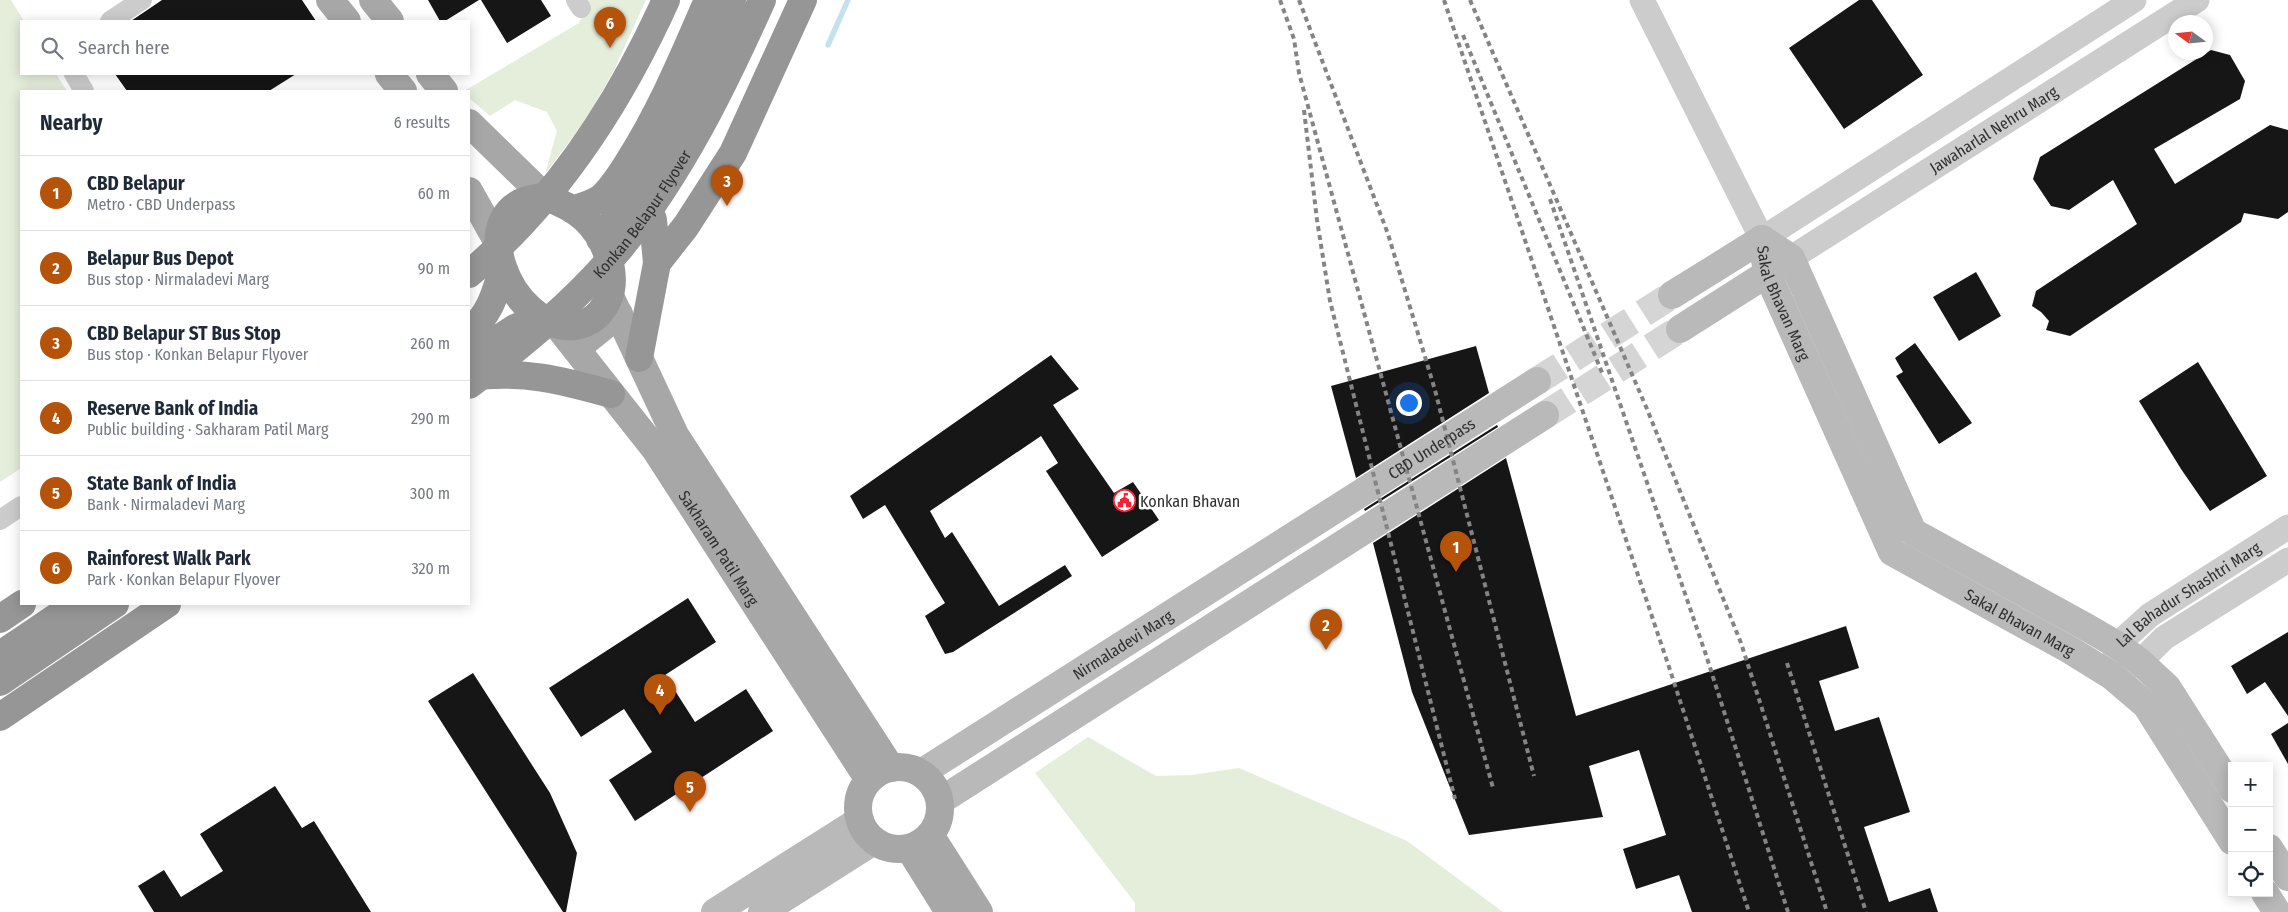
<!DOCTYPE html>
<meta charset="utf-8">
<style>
:root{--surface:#fff;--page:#f2f2f3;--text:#1f2937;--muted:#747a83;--line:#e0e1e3;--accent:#b45309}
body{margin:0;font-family:"Fira Sans Condensed",sans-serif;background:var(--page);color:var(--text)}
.controls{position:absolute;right:15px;bottom:15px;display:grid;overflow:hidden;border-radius:0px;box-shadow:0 2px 12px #0003}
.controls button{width:45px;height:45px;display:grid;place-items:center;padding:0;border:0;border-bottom:1px solid var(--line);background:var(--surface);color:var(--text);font:25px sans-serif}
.compass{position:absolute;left:2168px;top:15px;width:45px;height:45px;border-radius:50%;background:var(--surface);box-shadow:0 2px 12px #0003;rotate:285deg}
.you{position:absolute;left:1408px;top:402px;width:18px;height:18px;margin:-12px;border:4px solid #fff;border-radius:50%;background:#1a73e8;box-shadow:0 0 0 8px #1a73e833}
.badge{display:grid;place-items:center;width:32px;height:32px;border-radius:50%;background:var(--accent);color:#fff;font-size:16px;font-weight:700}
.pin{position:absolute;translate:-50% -41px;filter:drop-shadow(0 1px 2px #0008)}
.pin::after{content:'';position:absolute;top:26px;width:18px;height:15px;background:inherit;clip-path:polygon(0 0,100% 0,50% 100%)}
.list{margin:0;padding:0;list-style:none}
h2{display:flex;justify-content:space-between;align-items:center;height:65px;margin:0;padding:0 20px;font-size:21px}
h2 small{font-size:16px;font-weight:400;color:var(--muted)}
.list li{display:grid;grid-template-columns:32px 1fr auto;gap:15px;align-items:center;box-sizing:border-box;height:75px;padding:0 20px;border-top:1px solid var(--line)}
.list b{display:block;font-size:19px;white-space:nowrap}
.list p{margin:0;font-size:16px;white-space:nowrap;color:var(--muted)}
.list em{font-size:16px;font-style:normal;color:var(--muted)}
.icon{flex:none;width:28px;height:28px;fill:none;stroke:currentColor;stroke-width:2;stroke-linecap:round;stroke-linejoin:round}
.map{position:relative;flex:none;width:2288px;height:912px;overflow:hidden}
.search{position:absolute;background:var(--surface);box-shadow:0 2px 12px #0003;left:20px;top:20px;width:450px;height:55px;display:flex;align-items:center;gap:12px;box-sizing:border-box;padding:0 18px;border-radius:0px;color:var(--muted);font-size:19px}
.panel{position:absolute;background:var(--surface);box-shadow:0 2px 12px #0003;left:20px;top:90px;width:450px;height:515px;border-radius:0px}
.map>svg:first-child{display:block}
</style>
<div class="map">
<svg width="2288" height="912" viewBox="0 0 2288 912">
<rect width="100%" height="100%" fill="#fff"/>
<path fill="#e5eddb" d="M0,0h11l13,21h-3v53h35l11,17h-46v377l-21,14z
M589,0h57l-34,74 -26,45 -41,55 12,-43 -10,-19 -32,-12 -25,16 -21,-18v-7h-5l115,-68z
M1088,737l68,39 36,-1 47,-7 168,73 96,71h-368v-9l-100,-130z"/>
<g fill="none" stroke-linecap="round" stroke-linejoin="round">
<path stroke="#c5e0ef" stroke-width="5.5" d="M828,45l20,-45"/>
</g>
<path fill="#161616" d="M162,0h140l14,21h-185z
M428,0h51l-34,21h-5z
M481,0h60l10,16 -44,27z
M1859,0h13l51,75 -79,54 -55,-81z
M2211,50l19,5 15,26 -5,18 -86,50 21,35 95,-59 18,5v82l-10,7 -34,-6 -3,9 -171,114 -24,-6 3,-9 -8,-9 -9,-6 4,-15 101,-67 -24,-44 -44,30 -18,-4 -18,-27 7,-22z
M115,74h181l-27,17h-142z
M1976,272l25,44 -42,25 -26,-44z
M1915,343l57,80 -33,21 -43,-68 7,-4 -8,-14z
M1476,346l13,47 -133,85 -25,-92z
M1051,355l28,34 -26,16 61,88 19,-11 26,38 -57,37 -56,-86 12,-8 -17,-27 -111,75 15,27 7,-6 47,74 66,-41 7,11 -119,76 -8,2 -20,-38 20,-13 -60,-98 -22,14 -13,-23z
M2198,362l69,114 -57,35 -29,-42 -42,-68z
M1497,425l1,2 -133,84 -1,-2z
M1506,458l70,258 270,-90 13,42 -40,13 16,50 44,-14 31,95 -46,15 25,75 41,-14 8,24h-246l-13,-37 -43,14 -13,-40 43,-14 -27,-85 -50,16 14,51 -134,18 -57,-143 -39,-149z
M688,598l28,44 -51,33 30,47 51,-33 27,42 -138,90 -26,-41 43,-28 -28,-43 -43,28 -32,-49z
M2288,632v84l-23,-34 -18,12 -16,-28z
M473,673l77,120 27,60 -11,59h-3l-135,-211z
M2288,723v41l-17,-30z
M275,786l27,42 12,-7 57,91h-217l-16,-26 26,-16 17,27 42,-26 -23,-37z"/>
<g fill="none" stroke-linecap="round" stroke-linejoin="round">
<path stroke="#d5d5d5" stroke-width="28" stroke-dasharray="28 14" stroke-linecap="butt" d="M1537,381l135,-86
M1545,415l135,-86"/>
<path stroke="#ccc" stroke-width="20" d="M576,0l5,8
M110,21l32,-21
M74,74l10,17
M0,520l21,-14"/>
<g stroke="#ccc" stroke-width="25">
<path d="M1642,0l120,239 372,-239"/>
<path id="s1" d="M1791,258l406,-258"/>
<path d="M2121,671l19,-9 24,-24 124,-78"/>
<path id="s2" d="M2112,676l5,-31 33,-30 138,-88"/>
</g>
<g stroke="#b9b9b9" stroke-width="28">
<path id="s3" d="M1762,239l5,34 125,279 178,98 42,26 34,29 86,136"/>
<path d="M1762,239l29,19 122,274 175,96 29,17 23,17 27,25 65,102"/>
<path d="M1672,295l90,-56"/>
<path d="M1680,329l102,-65"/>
<path id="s4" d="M921,773l616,-392"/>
<path d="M940,801l605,-386"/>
<path d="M2269,848l19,29"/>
<path d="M2265,893l12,19"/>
<path d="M715,912l145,-92"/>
<path d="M762,912l112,-71"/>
</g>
<g stroke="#a7a7a7" stroke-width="28">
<path d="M330,0l17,21"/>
<path d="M373,0l17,21"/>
<path d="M389,74l14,17"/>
<path d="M430,74l14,17"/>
<path d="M469,123l76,74"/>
<path d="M469,191l28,50"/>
<path d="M610,296l65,139 216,333"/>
<path id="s5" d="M557,325l98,124 214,331"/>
<path d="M576,349l43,-35"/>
<circle cx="899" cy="808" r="41"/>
<path d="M930,835l49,77"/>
<path d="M909,848l40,64"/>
</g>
<path stroke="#969696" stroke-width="28" d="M545,197c15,5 28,11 40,22 23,22 38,65 16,92 -6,8 -16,13 -26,15 -64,7 -119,-124 -30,-129z
M573,210c9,-4 20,-6 28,-12 11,-10 20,-24 28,-37 32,-50 55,-106 79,-161
M600,239l41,-56 38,-65 53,-118
M657,263l29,-37 47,-73 70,-153
M469,331c21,-15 27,-40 34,-64
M469,358l46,-30 27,-11
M639,358l18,-95 -4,-43 -10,-28
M470,377c53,-7 91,3 141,17
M0,619l22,-15
M0,655l76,-51
M0,682l115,-78
M0,717l167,-113"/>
<path stroke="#848484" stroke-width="4" stroke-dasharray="5 4" stroke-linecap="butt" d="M1280,0l14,39 5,34 194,715
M1299,0l89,234 47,156 99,386
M1444,0l225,667 80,245
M1470,0l177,409 94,234 86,269
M1463,35l140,340
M1304,110l13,110 13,81 125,498
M1550,199l156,456 82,257
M1787,663l79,249"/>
<g stroke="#969696" stroke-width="28">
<path d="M469,274c88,-74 150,-170 197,-274"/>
<path id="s6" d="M469,385c55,-41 108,-85 152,-138 60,-74 102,-160 141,-247"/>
</g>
</g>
<defs>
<symbol id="civic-ring" viewBox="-11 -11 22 22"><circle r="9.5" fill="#fff" stroke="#f72035" stroke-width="1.5"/><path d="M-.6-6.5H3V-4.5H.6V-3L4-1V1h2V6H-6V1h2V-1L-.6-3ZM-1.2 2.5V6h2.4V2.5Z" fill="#f72035"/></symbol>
</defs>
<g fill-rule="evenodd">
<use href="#civic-ring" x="1112" y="488" width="25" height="25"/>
</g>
<g text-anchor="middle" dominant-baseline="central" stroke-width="5" stroke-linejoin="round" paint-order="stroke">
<g font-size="16" fill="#2f2f2f" stroke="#fff">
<text stroke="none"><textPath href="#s1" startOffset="240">Jawaharlal Nehru Marg</textPath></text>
<text stroke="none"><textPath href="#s6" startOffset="245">Konkan Belapur Flyover</textPath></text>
<text stroke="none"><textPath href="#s3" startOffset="68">Sakal Bhavan Marg</textPath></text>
<text stroke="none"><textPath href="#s4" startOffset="605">CBD Underpass</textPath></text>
<text stroke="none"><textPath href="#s5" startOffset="276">Sakharam Patil Marg</textPath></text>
<text stroke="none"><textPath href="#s2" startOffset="119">Lal Bahadur Shashtri Marg</textPath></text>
<text stroke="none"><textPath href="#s3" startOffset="486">Sakal Bhavan Marg</textPath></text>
<text stroke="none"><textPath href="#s4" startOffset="239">Nirmaladevi Marg</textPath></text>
</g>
<g font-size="16" fill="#2f2f2f" stroke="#fff" text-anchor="start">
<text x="1140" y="501">Konkan Bhavan</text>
</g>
</g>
</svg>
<div class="controls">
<button>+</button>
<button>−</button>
<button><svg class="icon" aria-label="locate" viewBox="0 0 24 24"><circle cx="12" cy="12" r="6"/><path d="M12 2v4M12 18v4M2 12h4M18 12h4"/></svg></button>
</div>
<svg class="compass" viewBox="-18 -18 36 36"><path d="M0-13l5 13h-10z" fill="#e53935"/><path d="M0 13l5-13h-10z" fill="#747a83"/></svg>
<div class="you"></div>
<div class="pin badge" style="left:1456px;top:572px">1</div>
<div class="pin badge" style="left:1326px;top:650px">2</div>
<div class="pin badge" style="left:727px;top:206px">3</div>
<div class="pin badge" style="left:660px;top:715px">4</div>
<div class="pin badge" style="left:690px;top:812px">5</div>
<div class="pin badge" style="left:610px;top:48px">6</div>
<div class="search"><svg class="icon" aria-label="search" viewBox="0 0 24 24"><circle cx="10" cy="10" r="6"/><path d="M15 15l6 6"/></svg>Search here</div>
<section class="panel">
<h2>Nearby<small>6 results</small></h2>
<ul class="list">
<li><span class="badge">1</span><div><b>CBD Belapur</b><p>Metro · CBD Underpass</p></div><em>60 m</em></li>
<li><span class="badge">2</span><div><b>Belapur Bus Depot</b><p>Bus stop · Nirmaladevi Marg</p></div><em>90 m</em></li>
<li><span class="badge">3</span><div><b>CBD Belapur ST Bus Stop</b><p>Bus stop · Konkan Belapur Flyover</p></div><em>260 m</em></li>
<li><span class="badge">4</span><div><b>Reserve Bank of India</b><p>Public building · Sakharam Patil Marg</p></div><em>290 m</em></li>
<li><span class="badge">5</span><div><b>State Bank of India</b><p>Bank · Nirmaladevi Marg</p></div><em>300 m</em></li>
<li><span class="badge">6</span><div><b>Rainforest Walk Park</b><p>Park · Konkan Belapur Flyover</p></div><em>320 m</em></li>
</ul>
</section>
</div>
